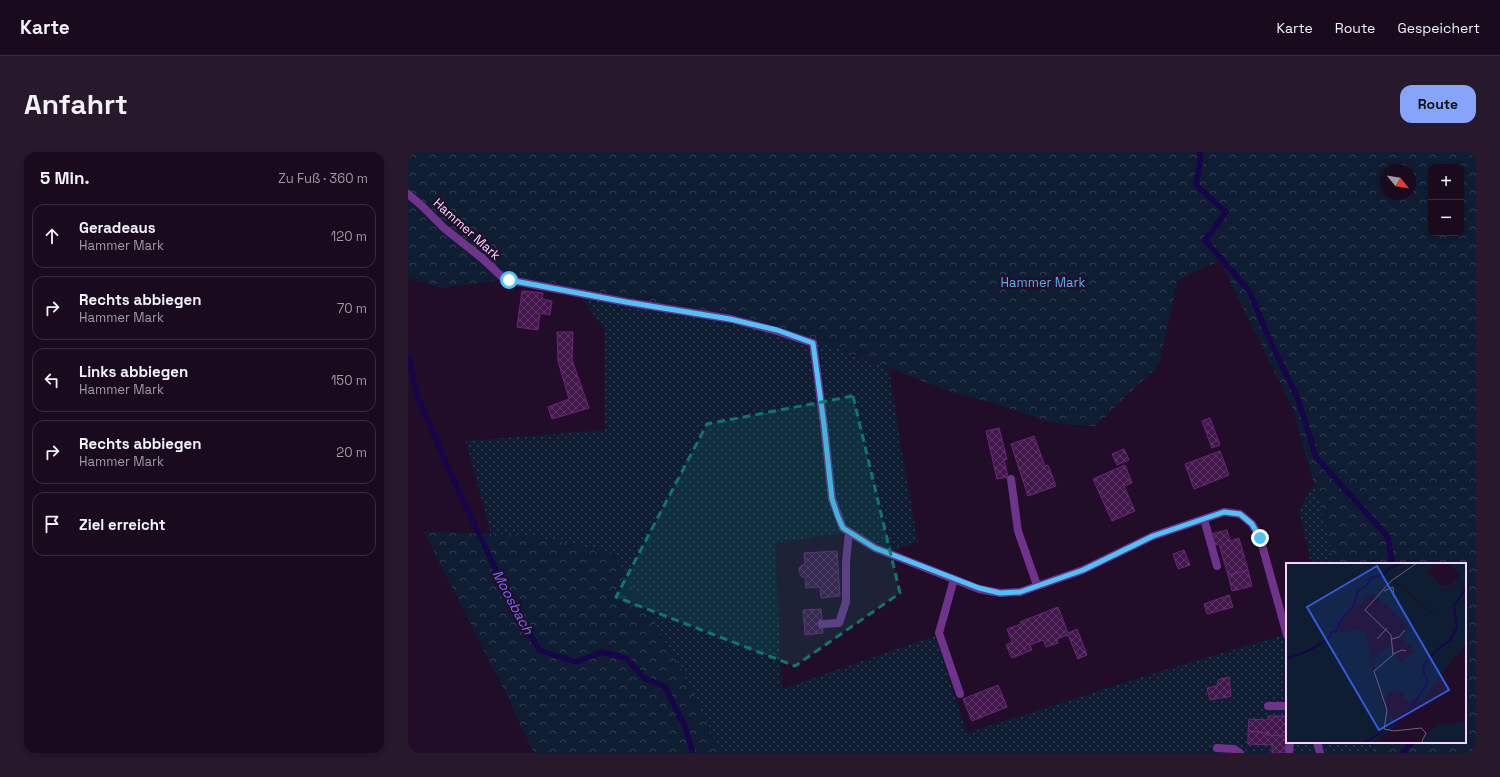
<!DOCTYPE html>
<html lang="de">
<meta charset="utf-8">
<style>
:root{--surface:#1a0a1e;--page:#27182b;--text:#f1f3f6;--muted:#9f9aa4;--line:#382b3c;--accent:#85a4fa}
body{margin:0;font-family:"Space Grotesk",sans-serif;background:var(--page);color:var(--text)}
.controls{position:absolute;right:12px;top:12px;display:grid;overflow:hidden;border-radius:8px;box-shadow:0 2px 6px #0003}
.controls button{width:36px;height:36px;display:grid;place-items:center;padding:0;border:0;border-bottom:1px solid var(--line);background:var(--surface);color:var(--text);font:20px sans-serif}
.compass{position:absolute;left:972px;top:12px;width:36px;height:36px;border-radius:50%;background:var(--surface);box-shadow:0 2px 6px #0003;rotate:120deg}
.stop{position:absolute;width:12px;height:12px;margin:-9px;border:3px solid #4fc3f7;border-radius:50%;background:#fff}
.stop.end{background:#4fc3f7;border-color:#fff;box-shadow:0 1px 4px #0008}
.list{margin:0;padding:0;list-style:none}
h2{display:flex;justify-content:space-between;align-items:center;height:52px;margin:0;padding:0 16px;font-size:17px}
h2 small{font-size:13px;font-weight:400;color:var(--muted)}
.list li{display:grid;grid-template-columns:26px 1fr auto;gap:12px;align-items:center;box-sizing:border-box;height:64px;margin:0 8px 8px;padding:0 8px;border:1px solid var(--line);border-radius:12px}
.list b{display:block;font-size:15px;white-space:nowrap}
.list p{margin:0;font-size:13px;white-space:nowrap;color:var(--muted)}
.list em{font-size:13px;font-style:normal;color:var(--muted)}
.icon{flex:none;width:22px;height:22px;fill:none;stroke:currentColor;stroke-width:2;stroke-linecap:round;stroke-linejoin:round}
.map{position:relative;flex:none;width:1068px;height:601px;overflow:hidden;border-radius:12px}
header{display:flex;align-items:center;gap:24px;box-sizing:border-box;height:56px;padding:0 20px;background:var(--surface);border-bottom:1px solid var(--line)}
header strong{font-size:19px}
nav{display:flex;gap:22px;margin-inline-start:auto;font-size:14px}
.intro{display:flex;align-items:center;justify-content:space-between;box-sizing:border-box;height:96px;padding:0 24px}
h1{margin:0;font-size:28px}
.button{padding:10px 18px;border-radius:12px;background:var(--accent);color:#111;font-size:14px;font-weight:700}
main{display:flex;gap:24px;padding:0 24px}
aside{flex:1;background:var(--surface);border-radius:12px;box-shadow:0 2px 6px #0003}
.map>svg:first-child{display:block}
</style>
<header>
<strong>Karte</strong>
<nav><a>Karte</a><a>Route</a><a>Gespeichert</a></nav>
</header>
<div class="intro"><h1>Anfahrt</h1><a class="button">Route</a></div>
<main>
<aside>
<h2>5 Min.<small>Zu Fuß · 360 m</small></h2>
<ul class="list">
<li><svg class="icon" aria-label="ahead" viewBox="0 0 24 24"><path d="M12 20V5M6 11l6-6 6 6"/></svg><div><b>Geradeaus</b><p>Hammer Mark</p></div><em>120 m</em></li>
<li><svg class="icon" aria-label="right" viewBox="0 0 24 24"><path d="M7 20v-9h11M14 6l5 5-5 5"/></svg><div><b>Rechts abbiegen</b><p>Hammer Mark</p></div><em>70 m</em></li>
<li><svg class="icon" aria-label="left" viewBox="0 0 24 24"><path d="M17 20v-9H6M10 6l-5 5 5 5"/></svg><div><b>Links abbiegen</b><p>Hammer Mark</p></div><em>150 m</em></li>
<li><svg class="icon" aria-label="right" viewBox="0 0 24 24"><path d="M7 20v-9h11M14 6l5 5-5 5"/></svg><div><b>Rechts abbiegen</b><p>Hammer Mark</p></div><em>20 m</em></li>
<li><svg class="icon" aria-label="arrive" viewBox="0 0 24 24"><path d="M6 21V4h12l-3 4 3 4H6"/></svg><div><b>Ziel erreicht</b></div></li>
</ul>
</aside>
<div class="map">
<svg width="1068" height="601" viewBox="0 0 1068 601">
<defs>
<pattern id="grass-dots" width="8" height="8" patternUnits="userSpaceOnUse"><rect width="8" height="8" fill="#0f1d32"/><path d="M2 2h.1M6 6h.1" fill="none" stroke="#333d51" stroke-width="1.8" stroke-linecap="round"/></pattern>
<pattern id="forest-crowns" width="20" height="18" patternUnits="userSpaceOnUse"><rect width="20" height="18" fill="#0f1d32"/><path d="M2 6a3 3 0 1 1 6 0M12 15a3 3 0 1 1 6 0" fill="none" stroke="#333d51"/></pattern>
<pattern id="building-cross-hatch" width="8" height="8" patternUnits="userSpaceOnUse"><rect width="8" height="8" fill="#42174b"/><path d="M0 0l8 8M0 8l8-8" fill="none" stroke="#5e3866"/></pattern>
</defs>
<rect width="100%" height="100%" fill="#220d28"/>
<path fill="url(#grass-dots)" d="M168,139l180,31 69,21 64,26 14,90 15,83 -25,8 -44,-18 -74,11 7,146 153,-53 32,97 198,-63 122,-36v108h86l3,11h-655l-41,-86 -67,-114 -86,-18 -36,-1 -25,-93 139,-11v-100z
M906,332l12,43 8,37h-23l-12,-54z"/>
<path fill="url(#forest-crowns)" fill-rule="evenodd" d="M0,0h1068v601h-101l-2,-11h92v-178h-131l-8,-37 -33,-118 -73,-148 -42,19 -19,85 -64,61 -38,-2 -71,-23 -33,-8 -128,-50 -69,-21 -238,-44 -76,10 -34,-10zM1023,15h30v66h-30zM978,18h24v24h-24z
M16,380l103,3 86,18 67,114 41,86h-187l-28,-59z"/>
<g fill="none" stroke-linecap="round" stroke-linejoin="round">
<path stroke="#170449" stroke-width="5.5" d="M791,0l2,5 -5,28 30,27 -21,28 45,52 17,42 31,65 18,58 72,80 4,27
M0,205l10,41 42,96 46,97 33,59 37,12 26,-10 24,6 18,20 21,9 20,40 8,26
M995,601l9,-11"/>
</g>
<path fill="url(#building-cross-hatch)" stroke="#6b2679" d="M114,139l21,2 -1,6 10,2 -2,14 -10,-2 -2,17 -21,-3z
M149,180h16l-1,28 17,48 -37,11 -4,-12 21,-8 -11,-38z
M802,266l10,27 -8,3 -10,-27z
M591,276l8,31 -3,1 4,17 -11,2 -11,-48z
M626,284l11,30 3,-1 8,21 -28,10 -17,-52z
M716,297l5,11 -12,5 -5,-11z
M812,299l9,24 -35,14 -9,-25z
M717,313l7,18 -8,3 11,25 -23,10 -19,-42z
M819,378l3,11 9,-3 9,32 -20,5 -9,-31 -5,1 -3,-11z
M776,398l6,15 -12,4 -5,-15z
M429,399l3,45 -19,2 -1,-11 -14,1 -1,-11h-3l-2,-3 -1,-6 3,-3 3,-1 -1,-11z
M840,418l4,16 -20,5 -4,-16z
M821,443l4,12 -26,7 -3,-10z
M650,455l10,26 9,-4 10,26 -9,4 -10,-24 -11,4 1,4 -12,4 -3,-7 -13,5 2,5 -20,8 -6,-13 6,-3 -5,-13 14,-5 -1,-2z
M413,457l2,24 -18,2 -2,-25z
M821,525l2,19 -21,4 -3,-12 10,-2 1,-6z
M590,533l9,22 -35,14 -9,-22z
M860,564h19l-1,20 -19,-1 1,-2 -20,-2 1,-12 19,1z
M840,579l20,2 -1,2 19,1v17h-14v-8l-24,-1z"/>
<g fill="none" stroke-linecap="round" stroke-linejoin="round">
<path stroke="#6f338c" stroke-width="8" d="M0,42l14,12 22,22 39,31 18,17 8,4 117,22 105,17 46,12 36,12
M603,327l7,52 19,54
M796,367l13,47
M546,427l-15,54 21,61
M414,472l17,-1 7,-21v-40l3,-30
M860,554h19
M809,596l17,1 6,4
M881,601l1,-11"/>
<path stroke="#6f338c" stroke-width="8" d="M405,191l11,82 8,74 11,29 32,20 104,41 21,4 20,-1 63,-22 70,-34 71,-24 16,2 12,10 8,14 27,97
M909,590l3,11"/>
</g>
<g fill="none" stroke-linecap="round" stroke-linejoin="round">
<path stroke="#4fc3f7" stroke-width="5" d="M101,128l117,22 104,17 47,11 36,13 11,82 8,74 6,18 5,11 32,20 104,40 21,5 20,-1 63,-22 70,-34 71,-24 16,2 12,10 8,14"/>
</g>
<path fill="#0f766e" fill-opacity="0.2" stroke="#0f766e" stroke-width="3" stroke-dasharray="8 5" stroke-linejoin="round" d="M445,244l47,197 -105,73 -179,-69 91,-173z"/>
<g text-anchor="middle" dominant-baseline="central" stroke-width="4" stroke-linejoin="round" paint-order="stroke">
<g font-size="13" fill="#f4d3ff" stroke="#220d28">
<text transform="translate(59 77) rotate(42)">Hammer Mark</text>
</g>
<g font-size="13" fill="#52b1ec" stroke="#220d28">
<text x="635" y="130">Hammer Mark</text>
</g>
<g font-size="14" font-style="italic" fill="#7869ff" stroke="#220d28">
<text transform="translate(105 450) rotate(62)">Moosbach</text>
</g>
</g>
<g transform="translate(878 411)">
<rect width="180" height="180" fill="#220d28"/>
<path d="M101,12l56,48 -12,26 -19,31 6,15 -9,9 -11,-15 -11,7 -3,6 -12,-42 18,-15 10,17 16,-11 -16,-14 9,-10 -37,-34 -11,10h-4z" fill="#0f1d32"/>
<path d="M0,0h150l-9,8 14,14h11l8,-11 -11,-11h17v82l-17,18 -27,40 -10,-23 19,-31 12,-26 -21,-20 -35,-28 -37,36 -13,18 5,4 11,-4 12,3 11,50 10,27 6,8 3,10 -23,16h-86zM180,157v23h-45l6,-9 13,-11 8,2z" fill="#0f1d32"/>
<path fill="none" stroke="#170449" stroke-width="2" d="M0,96l24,-9 20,-13 1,-5h5l3,-9 15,-18 4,-14 9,-6 4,-7 14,-4 4,-6 15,-5M100,165l21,-15 21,-31 -5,-11 1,-6 11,-13 15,-12 7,-12 -3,-22 12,-18M78,180l19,-12"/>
<path fill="none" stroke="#765c7e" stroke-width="1" d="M131,0l-26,18 -26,29 26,25 2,20 -19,16 13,39 -3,19 10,2 27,-3 5,5 -4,8 2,2M98,28l9,-4 1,10M91,76l10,-11M106,76l7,-2 6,-7M107,91l9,-4 4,1"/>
<path fill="#325bdc" fill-opacity="0.15" stroke="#325bdc" stroke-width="2" d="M91,3l72,124 -70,40 -72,-123z"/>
<rect width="180" height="180" fill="none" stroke="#f4d3ff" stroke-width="2"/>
</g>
</svg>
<div class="controls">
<button>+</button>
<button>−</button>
</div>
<svg class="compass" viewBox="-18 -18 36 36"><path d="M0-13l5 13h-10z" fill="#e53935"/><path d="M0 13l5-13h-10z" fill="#9f9aa4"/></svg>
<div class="stop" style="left:101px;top:128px"></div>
<div class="stop end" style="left:852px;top:386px"></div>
</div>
</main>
